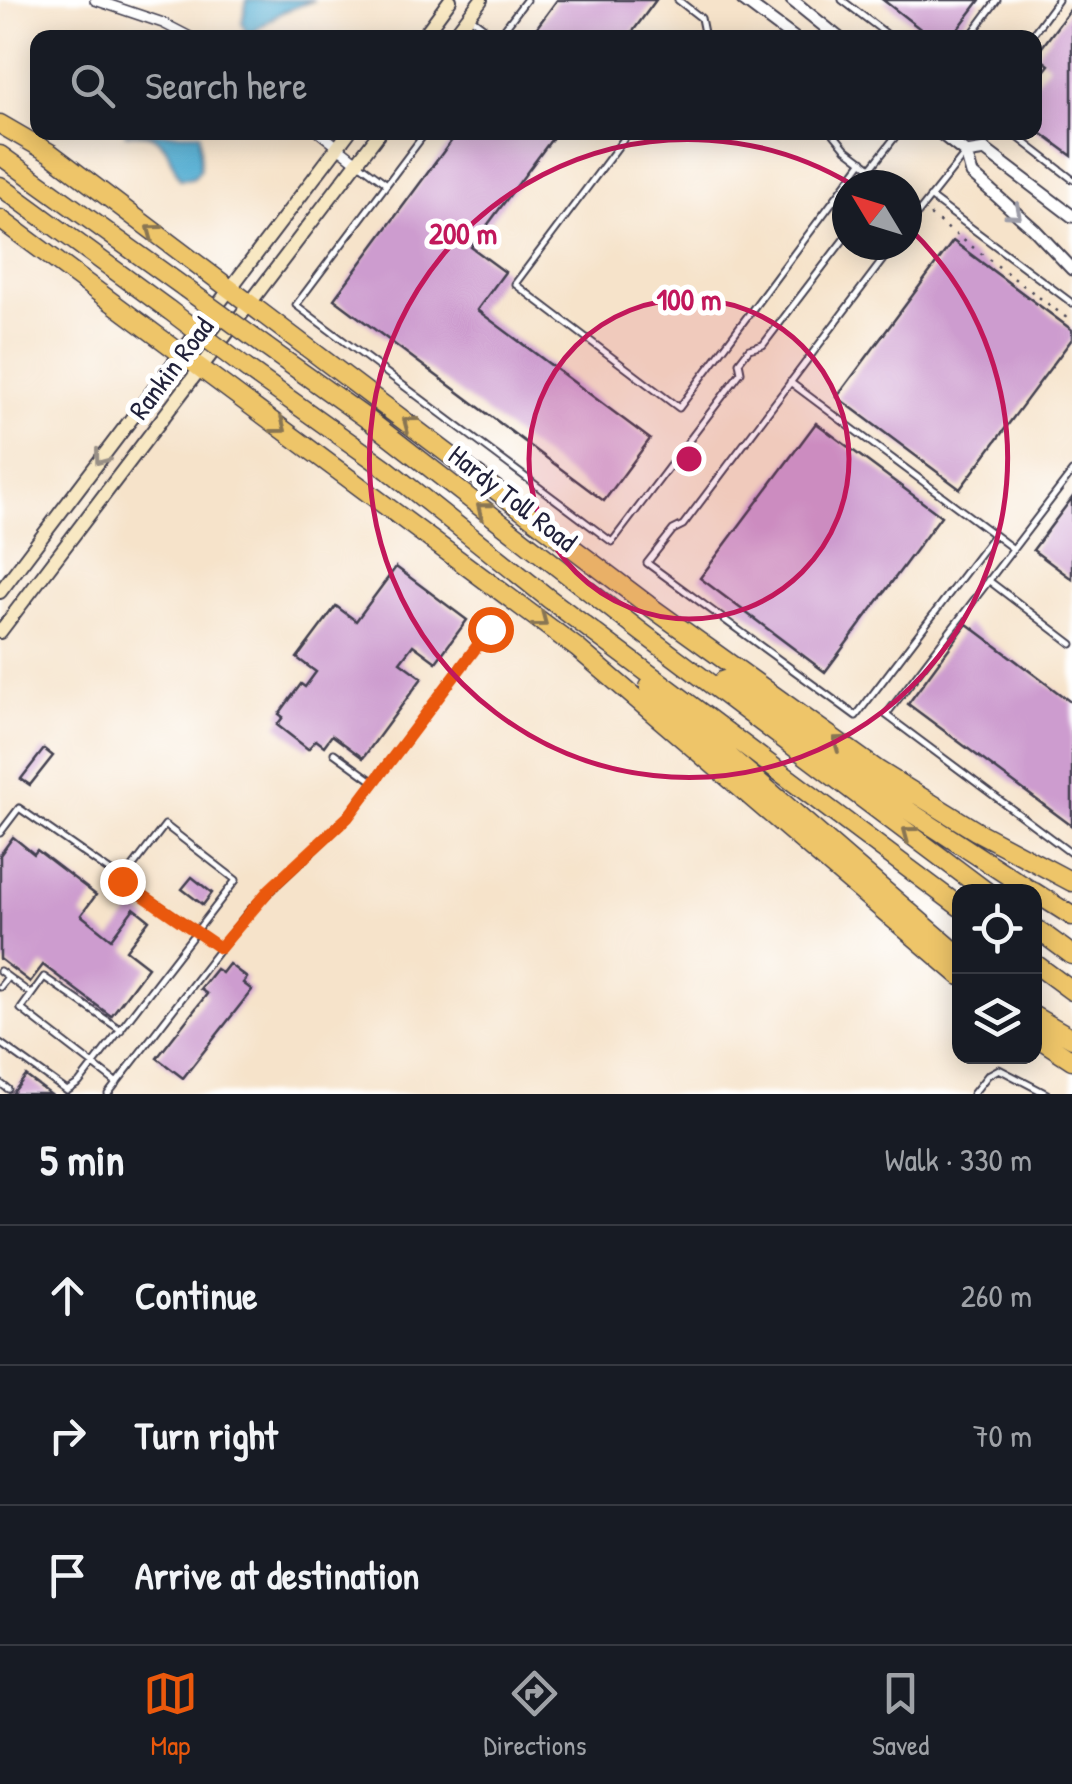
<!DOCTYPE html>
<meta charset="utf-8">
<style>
:root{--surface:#171b24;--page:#20242c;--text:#f1f3f6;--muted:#9ea1a6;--line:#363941;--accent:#ea580c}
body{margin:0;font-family:"Patrick Hand",sans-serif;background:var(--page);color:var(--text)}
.controls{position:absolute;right:30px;bottom:30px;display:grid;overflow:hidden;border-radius:20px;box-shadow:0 5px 25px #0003}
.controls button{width:90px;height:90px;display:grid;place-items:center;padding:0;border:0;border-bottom:2px solid var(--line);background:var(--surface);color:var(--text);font:50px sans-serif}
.compass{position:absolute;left:832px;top:170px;width:90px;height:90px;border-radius:50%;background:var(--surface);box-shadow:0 5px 25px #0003;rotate:308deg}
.stop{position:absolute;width:30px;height:30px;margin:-22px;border:8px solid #ea580c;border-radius:50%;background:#fff}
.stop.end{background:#ea580c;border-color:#fff;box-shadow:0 2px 10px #0008}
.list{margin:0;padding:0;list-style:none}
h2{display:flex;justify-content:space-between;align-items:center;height:130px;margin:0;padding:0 40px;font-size:42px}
h2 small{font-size:32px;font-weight:400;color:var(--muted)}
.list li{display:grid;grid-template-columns:65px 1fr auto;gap:30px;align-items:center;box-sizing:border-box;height:140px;padding:0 40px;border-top:2px solid var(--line)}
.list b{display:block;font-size:38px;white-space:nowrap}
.list em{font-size:32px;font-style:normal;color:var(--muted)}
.icon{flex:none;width:55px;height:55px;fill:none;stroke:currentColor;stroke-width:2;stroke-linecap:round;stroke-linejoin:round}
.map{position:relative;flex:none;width:1072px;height:1094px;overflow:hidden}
.search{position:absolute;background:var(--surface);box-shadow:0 5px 25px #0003;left:30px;right:30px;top:30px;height:110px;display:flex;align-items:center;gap:25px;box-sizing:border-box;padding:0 35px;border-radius:20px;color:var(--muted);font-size:38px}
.sheet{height:550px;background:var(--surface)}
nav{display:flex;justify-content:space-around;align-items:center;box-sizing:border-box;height:140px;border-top:2px solid var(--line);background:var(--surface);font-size:28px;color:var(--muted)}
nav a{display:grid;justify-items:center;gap:5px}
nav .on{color:var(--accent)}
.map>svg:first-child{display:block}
</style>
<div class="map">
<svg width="1072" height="1094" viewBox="0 0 1072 1094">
<rect width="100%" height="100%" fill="#fff"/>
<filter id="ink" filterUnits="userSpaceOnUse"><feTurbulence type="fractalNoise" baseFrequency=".01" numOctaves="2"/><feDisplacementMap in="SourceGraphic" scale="20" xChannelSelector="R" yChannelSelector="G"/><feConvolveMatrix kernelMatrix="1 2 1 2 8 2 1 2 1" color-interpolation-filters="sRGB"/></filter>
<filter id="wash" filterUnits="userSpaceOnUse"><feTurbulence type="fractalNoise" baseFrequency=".0048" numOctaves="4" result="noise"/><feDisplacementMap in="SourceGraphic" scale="40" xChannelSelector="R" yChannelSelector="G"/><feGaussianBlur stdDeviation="2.25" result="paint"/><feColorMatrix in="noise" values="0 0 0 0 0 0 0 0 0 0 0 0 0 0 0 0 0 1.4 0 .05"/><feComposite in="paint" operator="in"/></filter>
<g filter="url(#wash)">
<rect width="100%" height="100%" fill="#f6e3ca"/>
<path fill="#55aed2" stroke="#3c6886" stroke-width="2.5" d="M247,0h67l-34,13 -28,20 -6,-1 -4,-9z
M124,133h76v37l-7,8 -13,1c-9,-16 -11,-39 -32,-44 -9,-2 -16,0 -24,-2z"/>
<g id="blocks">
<path fill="#cd9ccf" d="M557,0h99l-28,38h-99z
M883,0h97l-29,38h-19z
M1072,7v149l-38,-28v-44l15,-19 -13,-10z
M458,132h99l-86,115 34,25 -28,38 173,129 -46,62 -270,-202z
M953,241l119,89v9l-112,150 -123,-92z
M816,423l125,93 -116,156 -125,-94z
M1072,498v81l-39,-29z
M396,567l71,53 -31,42 -23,-17 -13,17 22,16 -59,80 -31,-23 -8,11 -8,-6 -8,9 -31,-24 6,-8 -4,-3 22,-30 4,3 11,-15 -19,-14 39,-52 20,15z
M967,624l105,79v123l-164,-122z
M44,749l9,7 -23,29 -9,-6z
M13,837l21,17 3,-4 59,45 -15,20 30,24 23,-31 15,12 -23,30 22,17 -37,49 -68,-51 -13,17 -30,-23v-104z
M192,877l20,16 -9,12 -21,-16z
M229,964l18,14 -4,5 9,7 -69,88 -26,-20 50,-64 -7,-5 16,-20 6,4z
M26,1076l24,18h-38z"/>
</g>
</g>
<g filter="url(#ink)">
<use href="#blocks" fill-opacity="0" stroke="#423f50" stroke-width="2.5"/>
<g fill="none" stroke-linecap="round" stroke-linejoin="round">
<defs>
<path id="service" d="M678,0l23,18 4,20
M842,0l50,38
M469,16l29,22
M498,37l28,-37
M969,38l28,-38
M1030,38l28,-38
M426,132l-130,173 316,237 129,-170 -2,-10 10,-13 14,-4 84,-110
M629,132l-114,152 164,124 184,-247
M832,132l14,17 25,19
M1011,132l61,47
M360,164l27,20
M885,185l3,-5 -17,-12 28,-36
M930,197l142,106
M907,227l57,-72
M894,245l-211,280 -10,5 -26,33 209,153 138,-181
M790,382l222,166
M1072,472l-186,243 186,139
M988,580l84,64
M334,753l40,29
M0,833l19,-25 201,140
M0,971l31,23
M0,987l8,-10
M0,1043l67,48 12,-8 157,-203 -71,-55 -43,56
M0,1083l8,6
M117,1083l-96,-74 23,-32 77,53
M108,1094l142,-184 98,-93 142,-188
M973,1094l15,-19 11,-6 48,25"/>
<path id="minor" d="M95,0l68,23 29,15
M319,132l38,30"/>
<path id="tertiary" d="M743,0l51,38
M792,0l47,38
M939,132l27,21 6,21 62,55 38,40
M966,153l19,-3 87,66"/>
<path id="secondary" d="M422,38l28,-38
M452,38l29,-38
M0,592l349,-460
M0,632l380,-500"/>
<path id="motorway" d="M0,124l50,29 598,452 231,166 97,60 96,51
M0,155l185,133
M0,186l169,124
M0,219l577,429 383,328
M266,347l104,74 270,210 347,261
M247,369l137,98 164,131 412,309
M724,680l188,133 121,79
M649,687l311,269
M1034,892l38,24
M1034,927l38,28
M1034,963l38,28
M1034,1016l38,22
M1034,1035l38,25"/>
</defs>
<use href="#service" stroke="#423f50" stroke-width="9"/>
<use href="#minor" stroke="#423f50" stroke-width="12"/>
<use href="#tertiary" stroke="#423f50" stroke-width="15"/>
<use href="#secondary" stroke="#423f50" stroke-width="16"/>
<use href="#motorway" stroke="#423f50" stroke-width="21"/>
<path stroke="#423f50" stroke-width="2.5" stroke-dasharray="2.5 8" stroke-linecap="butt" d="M930,215l142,107"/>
<use href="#service" stroke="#fff" stroke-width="5"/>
<use href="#minor" stroke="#fff" stroke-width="9"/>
<use href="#tertiary" stroke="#fff" stroke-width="11"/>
<use href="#secondary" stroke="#f8e8c3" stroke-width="12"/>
<use href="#motorway" stroke="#eec569" stroke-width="18"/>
<defs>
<path id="motorway-bridge" d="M185,288l81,59
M169,310l78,59"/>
</defs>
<use href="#motorway-bridge" stroke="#423f50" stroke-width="21" stroke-linecap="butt"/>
<use href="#motorway-bridge" stroke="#eec569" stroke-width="18"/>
</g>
<defs><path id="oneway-chevron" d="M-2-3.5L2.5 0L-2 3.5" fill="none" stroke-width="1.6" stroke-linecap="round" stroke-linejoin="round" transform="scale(2.5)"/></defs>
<use stroke="#9c9ca7" href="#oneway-chevron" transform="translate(1015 213) rotate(41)"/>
<g stroke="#887452">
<use href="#oneway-chevron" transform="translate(153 231) rotate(-143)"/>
<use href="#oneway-chevron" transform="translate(409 423) rotate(-143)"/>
<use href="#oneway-chevron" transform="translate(280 427) rotate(37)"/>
<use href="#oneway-chevron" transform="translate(483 509) rotate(-142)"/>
<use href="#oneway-chevron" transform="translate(541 621) rotate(37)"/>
<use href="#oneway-chevron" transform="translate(839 742) rotate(-144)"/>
<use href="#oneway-chevron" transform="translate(909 833) rotate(-143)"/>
</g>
<use stroke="#988f86" href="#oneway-chevron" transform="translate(101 458) rotate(127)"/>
</g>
<g fill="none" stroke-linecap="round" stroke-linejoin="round" filter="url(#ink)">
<path stroke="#ea580c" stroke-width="12" d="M122,881l98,67 50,-59 78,-72 142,-188"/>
</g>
<circle cx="689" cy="459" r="160" fill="#c2185b" fill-opacity=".12"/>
<g fill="none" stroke="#c2185b" stroke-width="5">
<circle cx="689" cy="459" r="160"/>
<path d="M909 228A319 319 0 1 1 851 184"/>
</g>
<g text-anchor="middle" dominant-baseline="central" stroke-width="10" stroke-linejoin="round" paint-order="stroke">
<g font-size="28" fill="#22223b" stroke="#fff">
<text transform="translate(171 368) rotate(-53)">Rankin Road</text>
<text transform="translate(513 498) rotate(38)">Hardy Toll Road</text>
</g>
</g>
<circle cx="689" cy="459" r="15" fill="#c2185b" stroke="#fff" stroke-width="5"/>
<g font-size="30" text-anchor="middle" font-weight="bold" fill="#c2185b" stroke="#fff" stroke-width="10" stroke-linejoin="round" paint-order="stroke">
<text x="463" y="244">200 m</text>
<text x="689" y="310">100 m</text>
</g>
</svg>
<div class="controls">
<button><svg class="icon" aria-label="locate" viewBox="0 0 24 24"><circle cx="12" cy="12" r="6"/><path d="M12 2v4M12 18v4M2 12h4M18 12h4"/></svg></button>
<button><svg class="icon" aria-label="layers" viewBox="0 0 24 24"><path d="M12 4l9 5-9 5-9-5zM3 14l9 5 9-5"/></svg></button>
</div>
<svg class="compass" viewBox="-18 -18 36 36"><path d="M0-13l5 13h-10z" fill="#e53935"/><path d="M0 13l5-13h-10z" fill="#9ea1a6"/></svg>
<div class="stop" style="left:490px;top:629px"></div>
<div class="stop end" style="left:122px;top:881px"></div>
<div class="search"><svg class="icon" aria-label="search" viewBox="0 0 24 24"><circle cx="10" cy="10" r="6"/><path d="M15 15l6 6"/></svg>Search here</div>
</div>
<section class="sheet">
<h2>5 min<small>Walk · 330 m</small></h2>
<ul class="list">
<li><svg class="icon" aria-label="ahead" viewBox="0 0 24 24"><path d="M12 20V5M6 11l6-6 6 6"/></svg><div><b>Continue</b></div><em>260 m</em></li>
<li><svg class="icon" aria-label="right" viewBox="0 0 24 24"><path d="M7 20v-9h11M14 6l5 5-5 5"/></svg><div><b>Turn right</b></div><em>70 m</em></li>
<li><svg class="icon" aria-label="arrive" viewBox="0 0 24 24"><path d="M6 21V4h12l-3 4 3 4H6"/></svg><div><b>Arrive at destination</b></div></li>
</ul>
</section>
<nav>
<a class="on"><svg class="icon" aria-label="map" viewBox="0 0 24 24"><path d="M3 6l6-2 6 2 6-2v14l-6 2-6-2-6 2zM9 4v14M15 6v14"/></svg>Map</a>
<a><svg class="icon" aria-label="directions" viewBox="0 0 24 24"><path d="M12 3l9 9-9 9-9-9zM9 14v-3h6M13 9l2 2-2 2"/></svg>Directions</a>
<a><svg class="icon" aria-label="saved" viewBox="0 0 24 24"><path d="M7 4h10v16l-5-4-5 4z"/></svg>Saved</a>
</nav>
